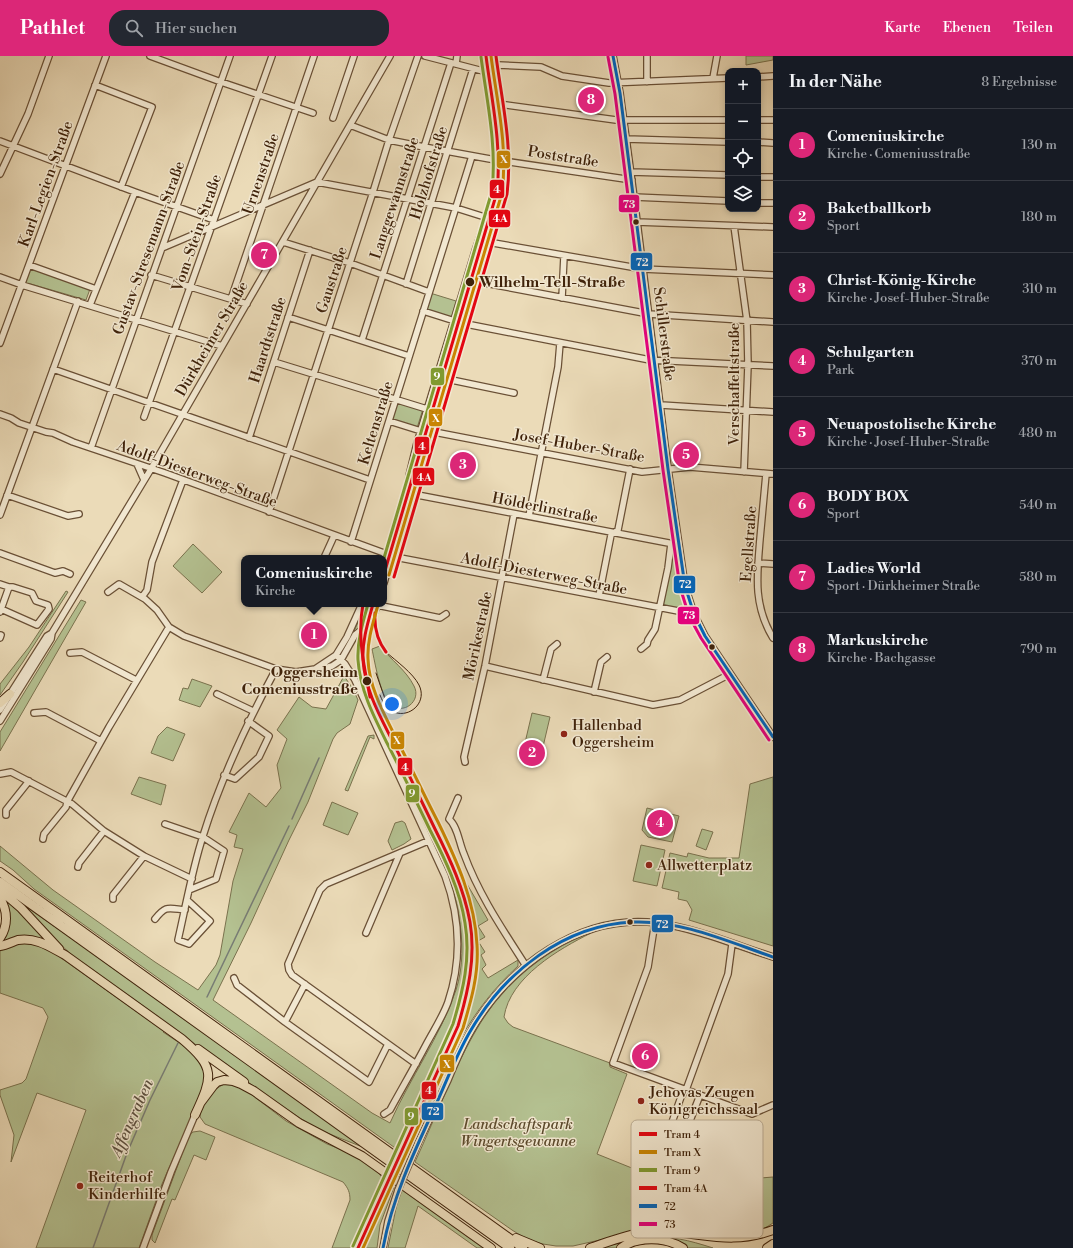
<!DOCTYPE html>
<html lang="de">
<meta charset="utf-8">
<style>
:root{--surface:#171b24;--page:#242831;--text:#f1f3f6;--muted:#9ea1a6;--line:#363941;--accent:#db2777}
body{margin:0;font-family:"Libre Bodoni",serif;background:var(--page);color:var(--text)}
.controls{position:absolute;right:12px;top:12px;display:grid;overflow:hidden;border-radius:8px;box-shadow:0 2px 6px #0003}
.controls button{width:36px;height:36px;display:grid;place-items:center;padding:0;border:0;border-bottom:1px solid var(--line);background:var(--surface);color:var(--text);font:20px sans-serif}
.you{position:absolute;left:392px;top:648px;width:14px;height:14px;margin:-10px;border:3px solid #fff;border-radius:50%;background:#1a73e8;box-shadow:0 0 0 6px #1a73e833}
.badge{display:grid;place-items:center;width:26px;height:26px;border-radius:50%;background:var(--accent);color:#fff;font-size:13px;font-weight:700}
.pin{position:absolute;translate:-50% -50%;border:2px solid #fff;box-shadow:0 1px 4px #0006}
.popup{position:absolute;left:241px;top:499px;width:146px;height:52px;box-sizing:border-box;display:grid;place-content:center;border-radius:8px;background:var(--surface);filter:drop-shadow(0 1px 3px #0005);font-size:13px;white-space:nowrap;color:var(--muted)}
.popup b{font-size:15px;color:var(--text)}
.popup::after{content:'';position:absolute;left:50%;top:100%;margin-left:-8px;border:8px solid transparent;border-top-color:var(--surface)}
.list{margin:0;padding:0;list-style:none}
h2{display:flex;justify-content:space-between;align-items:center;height:52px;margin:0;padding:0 16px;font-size:17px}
h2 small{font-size:13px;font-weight:400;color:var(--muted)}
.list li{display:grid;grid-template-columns:26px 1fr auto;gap:12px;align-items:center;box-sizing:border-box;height:72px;padding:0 16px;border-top:1px solid var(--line)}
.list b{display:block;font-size:15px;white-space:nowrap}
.list p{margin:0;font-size:13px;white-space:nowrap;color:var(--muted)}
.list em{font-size:13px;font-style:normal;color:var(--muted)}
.icon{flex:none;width:22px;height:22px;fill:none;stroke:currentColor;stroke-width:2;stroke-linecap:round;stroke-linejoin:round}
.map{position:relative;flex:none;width:773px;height:1192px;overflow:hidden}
header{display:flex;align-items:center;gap:24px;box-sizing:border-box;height:56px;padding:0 20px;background:var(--accent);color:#fff}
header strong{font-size:19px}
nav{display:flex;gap:22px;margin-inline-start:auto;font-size:14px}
.search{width:280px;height:36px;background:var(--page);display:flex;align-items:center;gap:10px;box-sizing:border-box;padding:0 14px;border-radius:16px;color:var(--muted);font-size:15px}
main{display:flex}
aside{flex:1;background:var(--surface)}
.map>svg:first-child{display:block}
</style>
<header>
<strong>Pathlet</strong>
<div class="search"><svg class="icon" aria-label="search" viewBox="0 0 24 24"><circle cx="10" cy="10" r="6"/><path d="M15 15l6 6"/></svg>Hier suchen</div>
<nav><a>Karte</a><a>Ebenen</a><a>Teilen</a></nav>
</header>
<main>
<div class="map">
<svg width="773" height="1192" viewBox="0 0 773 1192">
<rect width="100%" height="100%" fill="#ebdbb8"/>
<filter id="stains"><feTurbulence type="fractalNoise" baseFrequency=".005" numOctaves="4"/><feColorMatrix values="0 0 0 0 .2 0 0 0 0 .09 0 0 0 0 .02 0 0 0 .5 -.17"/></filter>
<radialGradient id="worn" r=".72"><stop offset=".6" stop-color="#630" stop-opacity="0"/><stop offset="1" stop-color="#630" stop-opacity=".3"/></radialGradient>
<path fill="#b4c191" stroke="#7a724e" d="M746,0h27v4l-27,5z
M30,211l60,22 -4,11 -62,-18z
M430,237l26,8 -5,17 -26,-8z
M397,346l26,7 -6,19 -26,-8z
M193,488l29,28 -20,21 -29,-27z
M673,489l4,1 15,66 -30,-5z
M66,535l2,1 -45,70 -23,33v-11l29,-37z
M81,544l5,2 -86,149v-19z
M366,548h6l-6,20 -15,13h-1l2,-6 3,-2z
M380,590c11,14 26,24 34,40 8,15 -11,30 -24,18 -10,-10 -15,-41 -18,-55z
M344,620l9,13 5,11 -8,24 -13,9 -4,6 -25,63 -19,38 -38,83 -38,77 159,113 18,10c20,-45 50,-86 66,-133 15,-46 -1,-106 -21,-148l2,-4c15,30 29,61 32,95 6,52 -15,97 -36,143 -11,25 -22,50 -35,74l-364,-261 -21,-19 -13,-9v-15l53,44 102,72 43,28 18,-25 4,-10 13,-74 10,-32 -9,-2 3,-12 -8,-3 20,-39 17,14 15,-19 -4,-23 10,-26 -10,-9 22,-33 13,10 14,2z
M192,623l20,7 -12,21 -21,-7 4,-12 5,1z
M532,657l18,4 -8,34 -3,-1 -1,5 -5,3 -6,-2 -1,-4 1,-4 -3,-1z
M167,671l18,7 -12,27 -22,-8 7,-17z
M374,679v4l-4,-2 -22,54 -3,-1 23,-54z
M139,721l27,8 -5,20 -30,-11z
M773,721v169l-84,-26 3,-10 -5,-9 -9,-2 1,-7 -17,-4 8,-35 17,4 1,-4 21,5h30l11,-74z
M332,746l26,11 -10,22 -25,-10z
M647,752l32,8 -7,26 -24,-5 -6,-7z
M402,765l3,2 6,16 -7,5 -12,6 -4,-9 7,-18z
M702,773l11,3 -7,18 -10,-4z
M641,789l24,5 -8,36 -24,-5z
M464,823l24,41 -10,6 7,11 -7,4 7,11 -4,3 5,10 -4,4 6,9 30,-18v6c-23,21 -42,45 -57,72l-47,102c0,-9 17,-42 22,-53 27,-59 50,-102 39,-170 -2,-13 -7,-25 -11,-38z
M2,841l13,9 35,36h-47z
M18,845l185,129 162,118 -38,-15 -18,-9 -36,-24 -198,-142 -31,-29z
M591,877c-32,16 -81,44 -87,84l4,6 5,4 97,36v4l17,7 -30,80 77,31 99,-8v46l-19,12 -114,-4 -67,15h-17l-13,-2 -15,-4 -16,-10 -97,-68c11,-24 21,-48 32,-73 25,-56 47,-100 101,-135 13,-9 27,-17 43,-21z
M22,887l9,1 16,4 117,83 -1,1 33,22 11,19 -3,16 -42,95 -23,64h-103l50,-138 -49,-17 -26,69 3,-27 -14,-40v-5l22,-7 4,-4 22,-62 -5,-9 -43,-15v-42l12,-6z
M226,1027l13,2 47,36 41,23 26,10 23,16 9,11 -30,67h-23l18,-48c0,-8 -2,-12 -7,-18l-138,-58 -5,-7 1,-6 9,-19z
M200,1075l15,6 -9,23 -12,-5 -19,45 -3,-1 -17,44 -3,-3v-5l37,-100 4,-3z
M392,1130l2,1 -14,38 -3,23h-13z
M403,1132l82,60h-8l-59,-42 -13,42h-17l9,-45z
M646,1181c26,-1 42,3 67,11h-25l-7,-5 -9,-4 -54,9h-20z"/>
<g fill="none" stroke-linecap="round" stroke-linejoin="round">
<path stroke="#787c74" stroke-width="1.5" d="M292,763l27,-61
M207,941l82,-171
M93,1192l34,-95 23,-53 28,-57"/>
<defs>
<path id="minor" d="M150,0l71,26 92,31
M425,0l58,15 15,-6 43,2 21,9 47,7 119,-5
M613,0l7,37 14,104 34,272 17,117 9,28 11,22 68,101
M456,8l1,-8
M758,21l15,-1
M713,22l4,-22
M647,26v-26
M95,29l57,22 -31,80
M492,47l124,17h112
M333,62l21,-62
M758,64h15
M350,69l39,15 35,7 66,12 142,21
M626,83l102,3
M0,85l135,51 79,28
M758,86l15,1
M631,116l97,3
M0,118l28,-60 21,-58
M758,121h15
M634,141l94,4
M758,147h15
M637,166l136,5
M734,170l13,95 1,44 -4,107
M482,185l161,28 130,6
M283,186l67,21 79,29
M162,192l155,-66 139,26 35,11
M29,209l67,24
M151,219l96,29
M0,221l22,8 200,61
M474,225l175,33 124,8
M406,228l67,-215
M562,242l2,-42
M231,243l83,-243
M90,249l45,-113
M423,255l38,12 189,37 123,6
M288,261l121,39
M362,284l89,-277
M0,287l106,-287
M274,306l156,48
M53,313l317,111
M442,322l72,15
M661,349l112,7
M0,358l11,4 8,5 27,9 7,1 20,9 92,31 230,84 299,57
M144,361l128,-361
M389,365l32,10h8l213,41 48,-5 83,7
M249,382l61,-188
M91,392l139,-392
M137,408l7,16
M766,418c-2,21 -4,43 -6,65 -3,36 -7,66 13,99
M408,431l1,-11 8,-33 59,-195 15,-43
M407,437l272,52
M7,439l61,21 11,-2
M269,456l104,-320 16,-52 29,-84
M0,459l78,-214
M529,460l29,-149 2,-24
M351,486l121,-386
M0,497l55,20 8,-2 7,3
M324,502l10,-22
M758,507l15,1
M384,527l5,-18 -1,-10 10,-31 9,-31 7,-16 12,-32 18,-66 40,-130 14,-68 1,-32 -13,-80
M0,528l9,3 -9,25
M108,536l11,-8 26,15 12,11 12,17 15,9 92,33 20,3 19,-3 21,-14 11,-18 15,-33
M599,540l12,-61 7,-5 12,-61
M142,541l5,-7 5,-28 31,-82
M377,549l63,13 6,-4
M1,553l36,16 12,-16 -1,-4 -12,-4 -4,-8 -19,-6h-4
M0,582l1,-3
M641,593l6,-5 1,-4 7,-11 13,-61 3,-24
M70,597l12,-1 54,28
M336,599l9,9 10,16 90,196c15,41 17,84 3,126 -5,14 -14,28 -21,41 -12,23 -25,45 -37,67l-6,4
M485,610l168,39 27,-5 50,-26
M315,613l3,1 14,-4 9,-6 14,-25 15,-12 8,-19
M543,624l8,-31 6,-5
M594,636l7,-30 6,-5
M217,638l36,17
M0,654l47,-74 5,-3 99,-164 239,-413
M34,657l12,-1 55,29
M0,665l51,-82 1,-6
M465,706l-1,-5 21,-91 29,-152
M0,718l11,-2 61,32 32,27 40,25 48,23
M224,719l11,4 24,-22 10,-21 -21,-15
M458,742l-9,21c9,8 10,24 15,35 15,41 39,76 62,112
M6,759v-5l23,-29
M165,768l38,13 21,14 -8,28 -27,11
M43,783l1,-5 22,-27 1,-5 42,-75 60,-100
M78,811l1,-4 25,-32
M113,843v-4l31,-39
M187,844l23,21 -21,23 -11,-4c8,-35 14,-70 25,-104 18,-58 44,-113 73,-167
M155,863c11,-14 13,-11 30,-9
M655,866l-7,45 -35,96 139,51 21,-9
M366,877l34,-80
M234,922l3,7 48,37 84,60 19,-38
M285,966l20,-38
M416,1008l-124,-89 -3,-5 -1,-6 32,-74 6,-6 102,-43
M700,1039l-14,36 -6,4 -6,-2 -3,-4v-4l10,-28 5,-7 42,-116 4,-30
M418,1087c10,-21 20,-42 30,-63 7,-17 14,-34 23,-49 36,-64 110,-118 186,-108 38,5 79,22 116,34
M143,1192l28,-76 24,-57
M383,1192l5,-27 10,-31"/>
<path id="highway" d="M0,647l10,-9
M0,816l523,376
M0,826l510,366
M0,834l21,18 38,41
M0,842c8,13 8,28 0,40
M0,890c6,-1 12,-4 18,-6 18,-3 32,7 47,15l117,84c34,29 31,37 13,76
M198,993l46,33
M201,1046l12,-16 4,-4 7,-2 9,1 8,3 13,7 45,32 63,33 129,92
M516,1182l24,10
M590,1192c18,-6 38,-14 56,-16 49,-4 78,16 127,-2
M621,1192c17,-12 45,-11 62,0
M767,1192l6,-4"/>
</defs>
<use href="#minor" stroke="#6a5036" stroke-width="8"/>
<use href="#highway" stroke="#3f220a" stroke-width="10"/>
<use href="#minor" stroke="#f2e8d1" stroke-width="5.5"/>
<use href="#highway" stroke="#ebdbb8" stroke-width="8"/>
<path stroke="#3f220a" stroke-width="1" d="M376,617l9,26
M380,639c12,35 51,14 39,-10 -6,-12 -23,-24 -33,-33"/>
<defs>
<path id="minor-bridge" d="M398,1134l20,-47"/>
</defs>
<use href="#minor-bridge" stroke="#6a5036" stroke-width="8" stroke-linecap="butt"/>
<use href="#minor-bridge" stroke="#f2e8d1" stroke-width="5.5"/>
<defs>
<path id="bus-1" d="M613,0l7,37 48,376 17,117 9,28 11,22 68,101
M383,1192c9,-49 30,-94 51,-139 12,-26 22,-54 37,-79 34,-58 93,-105 162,-108 48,-2 96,20 140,35"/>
<path id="bus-2" d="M608,1l7,37 48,376 17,117 9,29 12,22 68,102"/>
</defs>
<use href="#bus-1" stroke="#f2e8d1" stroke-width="6"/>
<use href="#bus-2" stroke="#f2e8d1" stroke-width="6"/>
<use href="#bus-1" stroke="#0065bd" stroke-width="3"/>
<use href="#bus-2" stroke="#e5007d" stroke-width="3"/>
<defs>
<path id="tram-1" d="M384,518l113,-382c5,-46 -5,-90 -11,-136
M375,557c-1,15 2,27 11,39
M358,1192l100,-222c10,-34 18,-68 12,-104 -6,-33 -20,-63 -35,-93 -14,-29 -28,-58 -42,-87 -13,-26 -28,-52 -30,-82 -1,-19 5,-38 10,-56"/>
<path id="tram-2" d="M389,519l113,-382c6,-47 -5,-91 -11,-137
M363,1192l100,-220c8,-27 16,-54 14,-83 -2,-44 -20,-84 -39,-123 -13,-25 -25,-51 -38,-76 -13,-27 -31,-56 -32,-87 -1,-18 5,-36 10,-54"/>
<path id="tram-3" d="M384,502l108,-367c5,-46 -5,-89 -11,-134
M353,1190l100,-222c10,-33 18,-66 12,-101 -5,-33 -20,-64 -35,-93 -14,-29 -28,-58 -43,-87 -13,-26 -27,-53 -29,-83 -1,-19 5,-38 10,-56"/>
<path id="tram-4" d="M394,521l113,-383c6,-47 -5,-92 -11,-138
M363,548c-6,32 1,62 7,93"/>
</defs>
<use href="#tram-1" stroke="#f2e8d1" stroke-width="6"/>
<use href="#tram-2" stroke="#f2e8d1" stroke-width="6"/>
<use href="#tram-3" stroke="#f2e8d1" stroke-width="6"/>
<use href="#tram-4" stroke="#f2e8d1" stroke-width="6"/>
<use href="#tram-1" stroke="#e30613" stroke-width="3"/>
<use href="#tram-2" stroke="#c98502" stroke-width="3"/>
<use href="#tram-3" stroke="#809a30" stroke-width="3"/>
<use href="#tram-4" stroke="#e30613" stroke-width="3"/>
</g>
<g fill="#3f220a" stroke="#f2e8d1" stroke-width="1.5">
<circle cx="636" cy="166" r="3.5"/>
<circle cx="470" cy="226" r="5"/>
<circle cx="712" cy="591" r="3.5"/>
<circle cx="367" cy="625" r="5"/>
<circle cx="630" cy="866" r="3.5"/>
</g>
<g fill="#8f2418" stroke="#f2e8d1" stroke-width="1.5">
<circle cx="564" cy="678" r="4"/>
<circle cx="649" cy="809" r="4"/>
<circle cx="641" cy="1045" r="4"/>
<circle cx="80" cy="1130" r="4"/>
</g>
<g text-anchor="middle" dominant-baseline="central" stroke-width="3" stroke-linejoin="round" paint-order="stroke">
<g font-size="15" fill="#3f220a" stroke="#f2e8d1">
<text transform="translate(563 101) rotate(9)">Poststraße</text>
<text transform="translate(429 117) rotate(-73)">Holzhofstraße</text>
<text transform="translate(261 118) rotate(-71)">Urnenstraße</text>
<text transform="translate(46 128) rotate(-70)">Karl-Legien-Straße</text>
<text transform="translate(395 142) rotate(-72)">Langgewannstraße</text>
<text transform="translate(197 177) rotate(-71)">Vom-Stein-Straße</text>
<text transform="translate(149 192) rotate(-70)">Gustav-Stresemann-Straße</text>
<text transform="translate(332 224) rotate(-72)">Gaustraße</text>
<text transform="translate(664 278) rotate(83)">Schillerstraße</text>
<text transform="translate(212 283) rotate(-60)">Dürkheimer Straße</text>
<text transform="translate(268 284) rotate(-72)">Haardtstraße</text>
<text transform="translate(734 328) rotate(-90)">Verschaffeltstraße</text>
<text transform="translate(376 367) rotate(-73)">Keltenstraße</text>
<text transform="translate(579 390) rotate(10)">Josef-Huber-Straße</text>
<text transform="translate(197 418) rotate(20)">Adolf-Diesterweg-Straße</text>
<text transform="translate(545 452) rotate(11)">Hölderlinstraße</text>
<text transform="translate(749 488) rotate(-86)">Egellstraße</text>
<text transform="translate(544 518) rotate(11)">Adolf-Diesterweg-Straße</text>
<text transform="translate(478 580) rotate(-78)">Mörikestraße</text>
</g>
<g font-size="15" font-weight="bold" fill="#3f220a" stroke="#f2e8d1" text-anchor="start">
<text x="479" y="226">Wilhelm-Tell-Straße</text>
<text x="358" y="616" text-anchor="end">Oggersheim<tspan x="358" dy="17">Comeniusstraße</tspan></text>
</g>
<g font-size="15" fill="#3f220a" stroke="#f2e8d1" text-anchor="start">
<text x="572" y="669">Hallenbad<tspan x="572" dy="17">Oggersheim</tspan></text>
<text x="657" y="809">Allwetterplatz</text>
<text x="649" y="1036">Jehovas Zeugen<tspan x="649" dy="17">Königreichssaal</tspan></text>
<text x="88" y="1121">Reiterhof<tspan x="88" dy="17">Kinderhilfe</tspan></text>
</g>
<g font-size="15" font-style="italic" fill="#5c4a2c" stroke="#f2e8d1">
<text x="518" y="1068">Landschaftspark<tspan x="518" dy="17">Wingertsgewanne</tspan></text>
</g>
<g font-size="16" font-style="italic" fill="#5c4f3f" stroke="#f2e8d1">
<text transform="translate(132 1062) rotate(-66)">Affengraben</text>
</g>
</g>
<rect x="631" y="1064" width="132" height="118" rx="6" fill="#f2e8d1" stroke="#bcad95" stroke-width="1"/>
<rect x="639" y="1076" width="18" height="4" fill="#e30613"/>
<rect x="639" y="1094" width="18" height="4" fill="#c98502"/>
<rect x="639" y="1112" width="18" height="4" fill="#809a30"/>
<rect x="639" y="1130" width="18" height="4" fill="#e30613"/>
<rect x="639" y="1148" width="18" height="4" fill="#0065bd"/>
<rect x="639" y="1166" width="18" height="4" fill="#e5007d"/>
<g font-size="11" fill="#3f220a">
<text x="664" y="1082">Tram 4</text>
<text x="664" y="1100">Tram X</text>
<text x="664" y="1118">Tram 9</text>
<text x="664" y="1136">Tram 4A</text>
<text x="664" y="1154">72</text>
<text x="664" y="1172">73</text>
</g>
<g stroke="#f2e8d1" stroke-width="1.5">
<rect x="496" y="94" width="15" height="19" rx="4" fill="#c98502"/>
<rect x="489" y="123" width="16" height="20" rx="4" fill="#e30613"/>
<rect x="618" y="138" width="22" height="19" rx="4" fill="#e5007d"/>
<rect x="488" y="153" width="23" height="19" rx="4" fill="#e30613"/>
<rect x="630" y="196" width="23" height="19" rx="4" fill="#0065bd"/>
<rect x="430" y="311" width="15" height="19" rx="4" fill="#809a30"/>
<rect x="428" y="352" width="15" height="19" rx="4" fill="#c98502"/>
<rect x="414" y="380" width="16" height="19" rx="4" fill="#e30613"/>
<rect x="412" y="411" width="23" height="19" rx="4" fill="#e30613"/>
<rect x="673" y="519" width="23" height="19" rx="4" fill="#0065bd"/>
<rect x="677" y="550" width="23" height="19" rx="4" fill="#e5007d"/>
<rect x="390" y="675" width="15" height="19" rx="4" fill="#c98502"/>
<rect x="397" y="701" width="16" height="19" rx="4" fill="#e30613"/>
<rect x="405" y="728" width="15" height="19" rx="4" fill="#809a30"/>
<rect x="651" y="858" width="23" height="19" rx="4" fill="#0065bd"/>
<rect x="439" y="998" width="16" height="19" rx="4" fill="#c98502"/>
<rect x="421" y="1025" width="16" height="19" rx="4" fill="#e30613"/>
<rect x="421" y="1046" width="23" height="19" rx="4" fill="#0065bd"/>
<rect x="404" y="1051" width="15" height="19" rx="4" fill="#809a30"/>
</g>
<g font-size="11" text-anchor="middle" font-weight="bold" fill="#fff">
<text x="504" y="107">X</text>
<text x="497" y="137">4</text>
<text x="629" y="152">73</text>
<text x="500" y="166">4A</text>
<text x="642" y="210">72</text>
<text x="437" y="324">9</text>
<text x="436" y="366">X</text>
<text x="422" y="394">4</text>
<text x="424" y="425">4A</text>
<text x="685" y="532">72</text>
<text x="689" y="563">73</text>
<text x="397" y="688">X</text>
<text x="405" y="715">4</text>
<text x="412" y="741">9</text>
<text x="662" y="872">72</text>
<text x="447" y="1012">X</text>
<text x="429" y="1038">4</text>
<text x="433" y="1059">72</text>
<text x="411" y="1064">9</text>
</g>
<rect width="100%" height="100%" filter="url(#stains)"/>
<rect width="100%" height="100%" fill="url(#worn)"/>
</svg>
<div class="controls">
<button>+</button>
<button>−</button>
<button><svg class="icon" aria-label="locate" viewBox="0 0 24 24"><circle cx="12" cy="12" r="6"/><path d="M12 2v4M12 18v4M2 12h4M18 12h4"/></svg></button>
<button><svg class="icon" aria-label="layers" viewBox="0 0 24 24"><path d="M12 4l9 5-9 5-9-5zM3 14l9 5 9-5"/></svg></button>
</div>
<div class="you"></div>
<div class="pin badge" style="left:314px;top:579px">1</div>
<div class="popup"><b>Comeniuskirche</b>Kirche</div>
<div class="pin badge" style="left:532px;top:697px">2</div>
<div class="pin badge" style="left:463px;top:409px">3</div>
<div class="pin badge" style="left:660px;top:767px">4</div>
<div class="pin badge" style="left:686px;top:399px">5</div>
<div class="pin badge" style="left:645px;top:1000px">6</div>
<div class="pin badge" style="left:264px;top:199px">7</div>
<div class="pin badge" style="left:591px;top:44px">8</div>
</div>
<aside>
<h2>In der Nähe<small>8 Ergebnisse</small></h2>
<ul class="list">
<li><span class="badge">1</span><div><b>Comeniuskirche</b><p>Kirche · Comeniusstraße</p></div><em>130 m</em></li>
<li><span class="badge">2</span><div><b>Baketballkorb</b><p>Sport</p></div><em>180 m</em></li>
<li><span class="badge">3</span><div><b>Christ-König-Kirche</b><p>Kirche · Josef-Huber-Straße</p></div><em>310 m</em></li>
<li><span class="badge">4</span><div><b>Schulgarten</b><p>Park</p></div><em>370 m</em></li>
<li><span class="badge">5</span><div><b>Neuapostolische Kirche</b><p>Kirche · Josef-Huber-Straße</p></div><em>480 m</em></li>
<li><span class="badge">6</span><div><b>BODY BOX</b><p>Sport</p></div><em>540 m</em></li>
<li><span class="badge">7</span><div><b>Ladies World</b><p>Sport · Dürkheimer Straße</p></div><em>580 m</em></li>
<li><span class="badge">8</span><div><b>Markuskirche</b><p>Kirche · Bachgasse</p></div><em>790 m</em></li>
</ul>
</aside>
</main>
